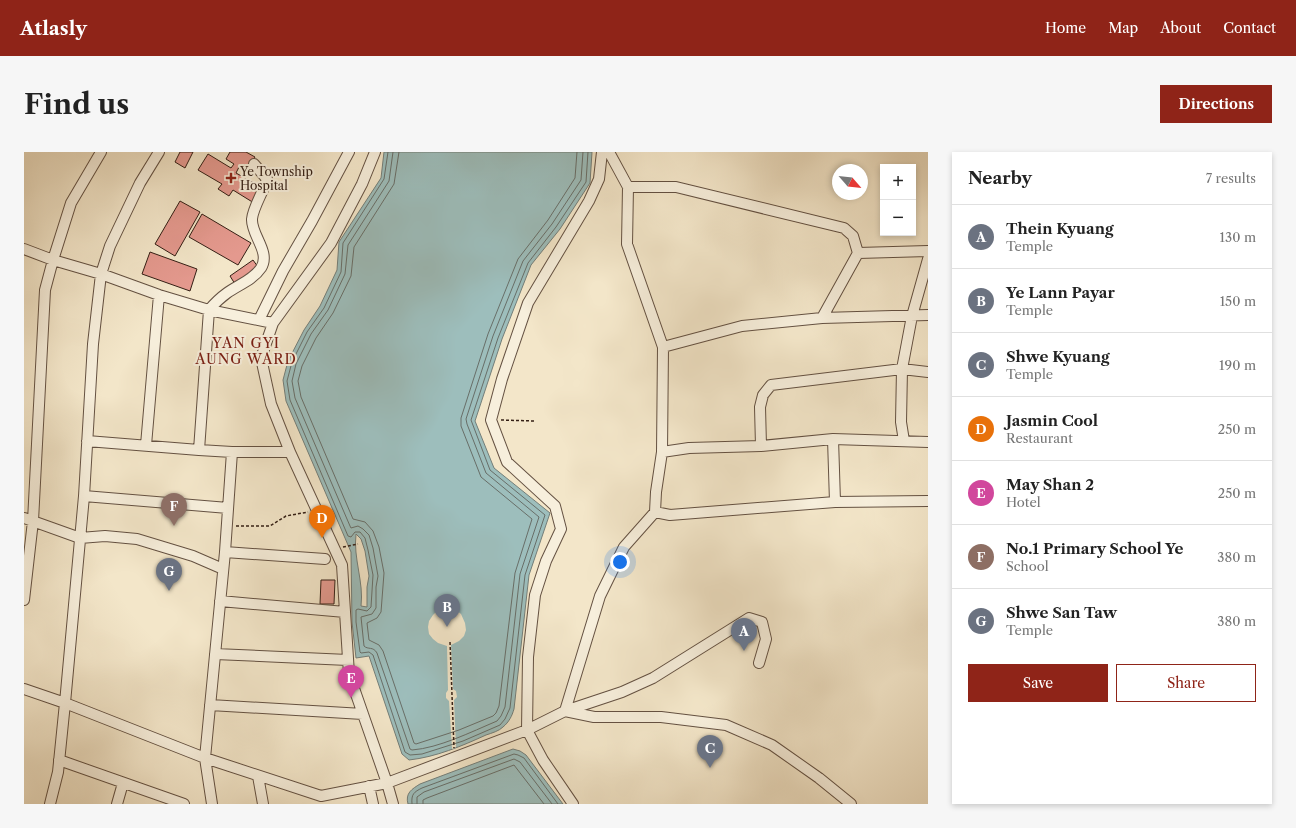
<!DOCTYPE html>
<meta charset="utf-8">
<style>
:root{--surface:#fff;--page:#f6f6f6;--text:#222;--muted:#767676;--line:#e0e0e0;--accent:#8f2418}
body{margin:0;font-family:"Libre Caslon Text",serif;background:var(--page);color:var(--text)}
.controls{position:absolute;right:12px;top:12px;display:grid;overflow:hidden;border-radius:0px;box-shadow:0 2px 6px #0003}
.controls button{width:36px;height:36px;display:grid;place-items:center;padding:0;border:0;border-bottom:1px solid var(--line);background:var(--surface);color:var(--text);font:20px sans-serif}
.compass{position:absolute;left:808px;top:12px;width:36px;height:36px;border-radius:50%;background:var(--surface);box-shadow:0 2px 6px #0003;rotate:118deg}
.you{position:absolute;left:596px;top:410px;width:14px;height:14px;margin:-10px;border:3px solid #fff;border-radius:50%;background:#1a73e8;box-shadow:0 0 0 6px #1a73e833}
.badge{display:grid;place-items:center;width:26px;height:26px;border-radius:50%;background:var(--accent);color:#fff;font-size:13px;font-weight:700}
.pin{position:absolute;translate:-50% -33px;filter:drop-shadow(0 1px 2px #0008)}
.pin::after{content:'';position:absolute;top:21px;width:14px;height:12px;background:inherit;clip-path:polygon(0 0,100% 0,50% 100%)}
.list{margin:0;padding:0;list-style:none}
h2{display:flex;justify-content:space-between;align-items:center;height:52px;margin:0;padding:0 16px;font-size:17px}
h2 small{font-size:13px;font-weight:400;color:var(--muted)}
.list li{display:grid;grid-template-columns:26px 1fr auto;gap:12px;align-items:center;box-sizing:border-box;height:64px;padding:0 16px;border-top:1px solid var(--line)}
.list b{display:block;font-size:15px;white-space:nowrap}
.list p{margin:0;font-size:13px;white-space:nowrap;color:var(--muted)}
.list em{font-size:13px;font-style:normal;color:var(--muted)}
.actions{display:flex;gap:8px;padding:12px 16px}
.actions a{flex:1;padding:9px 0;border:1px solid var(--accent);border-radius:0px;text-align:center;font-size:14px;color:var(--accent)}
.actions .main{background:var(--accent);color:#fff}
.map{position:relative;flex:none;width:904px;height:652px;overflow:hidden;border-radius:0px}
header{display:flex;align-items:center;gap:24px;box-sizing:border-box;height:56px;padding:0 20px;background:var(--accent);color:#fff}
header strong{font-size:19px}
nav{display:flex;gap:22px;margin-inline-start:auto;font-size:14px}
.intro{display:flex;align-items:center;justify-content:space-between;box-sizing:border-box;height:96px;padding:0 24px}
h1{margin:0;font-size:28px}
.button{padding:10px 18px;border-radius:0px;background:var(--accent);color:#fff;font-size:14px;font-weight:700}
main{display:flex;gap:24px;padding:0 24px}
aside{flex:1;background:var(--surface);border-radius:0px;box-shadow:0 2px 6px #0003}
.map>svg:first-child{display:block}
</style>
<header>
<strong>Atlasly</strong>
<nav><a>Home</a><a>Map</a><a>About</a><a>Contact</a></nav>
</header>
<div class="intro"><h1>Find us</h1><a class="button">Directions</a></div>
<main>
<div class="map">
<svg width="904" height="652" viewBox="0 0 904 652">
<rect width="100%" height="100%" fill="#f3e6c9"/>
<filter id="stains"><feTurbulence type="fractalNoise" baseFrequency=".005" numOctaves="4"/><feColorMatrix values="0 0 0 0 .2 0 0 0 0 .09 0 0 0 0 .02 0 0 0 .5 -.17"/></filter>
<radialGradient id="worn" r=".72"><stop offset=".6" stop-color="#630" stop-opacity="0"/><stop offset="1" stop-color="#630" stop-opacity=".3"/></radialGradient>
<path fill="#9dbebc" stroke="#737e79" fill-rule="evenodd" d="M360,0h208l-2,31 -30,46 -29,36 -29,74 -27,82 19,47 56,45 -21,62 -15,134c-2,7 -5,13 -11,18 -4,4 -11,6 -17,8 -24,11 -50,22 -77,25l-7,-6 -33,-98 -13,2 -4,-36 -1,-70 -65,-151 -3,-21 5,-19 16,-31 16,-24 17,-36 2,-28 42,-64zM332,382l5,5 4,12 4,25 -2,11v20l-6,-1c3,-24 -8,-48 -5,-72z
M489,597l7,2 6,4 37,49h-155c-3,-11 4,-15 12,-20z"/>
<path fill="#f3e6c9" d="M426,456l6,2 5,4 4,9 1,7 -2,6 -5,5 -8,4 2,44 3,2 1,6 -3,3 2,47 -4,2 -3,-48 -3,-3v-5l2,-3 -1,-44 -9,-3 -5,-4 -4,-5 -1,-7 1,-6 4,-6 4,-4 6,-2z"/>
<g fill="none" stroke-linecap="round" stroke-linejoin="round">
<path stroke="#686e68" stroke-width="1" d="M364,0l-4,27 -41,64 -2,29 -17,36 -17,24 -15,30 -5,19 3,19 58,136 3,1 4,-5h5l5,6 3,12 5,25 -2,32 -4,4 -9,-2 -2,1v12l4,30 1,1 8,-1 4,3 32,97 5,3 12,-1 41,-13 37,-16 5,-6 5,-11 15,-133 20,-60 -55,-45 -19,-50 27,-82 30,-75 28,-36 30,-45 2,-30
M369,0l-4,29 -41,64 -3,29 -17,36 -17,24 -15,30 -4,17 3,17 55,128 1,2 7,-2 5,3 6,6 4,13 5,28 -2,11v21l-4,6 -11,3 3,29c4,4 9,0 13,7l33,96 2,1c27,-2 59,-18 85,-29l4,-5 4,-9 15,-133 19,-57 -53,-44 -19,-49 -1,-5 27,-83 30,-75 29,-37 29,-44 2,-28
M375,0l-5,32 -40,63 -3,29 -18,37 -17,25 -14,28 -4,15 3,16 52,122 12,3 8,9 6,16 5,26 -3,39 -4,6 -10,5 2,17 10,5 4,6 31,92 2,1 43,-14 34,-14 3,-3 3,-7 16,-133 17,-54 -51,-42 -20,-51v-8l27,-84 30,-75 30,-39 27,-42 2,-26
M388,652c-1,-10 2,-12 10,-16l92,-34 4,1 6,3 34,46
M393,652v-7l7,-5 90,-33 6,3 32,42
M399,652v-4l4,-2 87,-33 30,39"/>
</g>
<path fill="#e4998e" stroke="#341f15" d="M156,0h13l-8,16 -10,-6z
M206,0h16l9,5 -9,14 -7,-4 -3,6 27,15 -9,15 -21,-13 -4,6 -11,-7 4,-5 -24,-14 10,-16 23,14 3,-4 -8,-5z
M156,49l20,11 -25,44 -20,-12z
M178,62l49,29 -13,22 -49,-28z
M126,100l47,17 -7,22 -48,-17z
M229,108l5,7 -23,17 -5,-8z
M297,428h14l-1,24h-14z"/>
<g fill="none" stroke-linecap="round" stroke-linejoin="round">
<defs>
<path id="minor" d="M135,0l-19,31 -30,63 -9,28 -8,70 -9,152 -19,207 140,55 116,38 66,-13 140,-53 38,-19 35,-115 24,-49 31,-35 1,-20 6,-40 1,-105 -36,-103 1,-57
M585,0l19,35h48l168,41 9,8 5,17
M0,97l29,11 48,14 58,21 50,15 64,13
M798,166l36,-65 70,-2
M235,168l24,-49 29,-50 37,-69
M639,195l79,-21 80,-8 106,-3
M809,287l2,63
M63,289l112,9 33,2h58l-19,-48 -10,-46 12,-35 58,-80 31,-59 13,-32
M880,289l-3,-19 1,-53 10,-53 16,-57
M122,293l13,-150
M737,294l-1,-39 3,-12 8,-10 131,-16 26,3
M175,298l10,-140c5,-6 11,-12 18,-17 11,-8 26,-13 34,-25 10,-16 -10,-33 -9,-49 1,-12 12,-28 15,-40l-13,-15
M266,300l52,113 7,109 38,109 6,21
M638,300l27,-4 72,-2 72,-7 95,3
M60,344l144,12
M631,360l15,3 165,-13 93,-1
M0,366l56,20 25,-2 32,3 56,17 30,13
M201,400l100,7
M0,448l9,-79 12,-231 8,-30 18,-57 30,-51
M196,449l125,11
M191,502l133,6
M0,537l41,14 -7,69 -8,32
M186,553l153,9
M541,559l29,6h67l65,8 46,20 47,33 32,26
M541,559l57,-19 31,-14 96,-60 13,4 4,17 -7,24
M35,608l125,44
M234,624l5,28
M345,634l4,18
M93,652l6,-21
M188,652l-7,-46 20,-206 7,-100
M549,652l-30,-44 -16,-30 1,-73 7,-62 11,-34 15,-32 -6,-23 -48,-44 -16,-42 11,-41 26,-76 61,-102 10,-22 3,-27"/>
</defs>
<use href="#minor" stroke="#645142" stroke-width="12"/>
<path stroke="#341f15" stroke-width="1.5" stroke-dasharray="3 2" stroke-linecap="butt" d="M477,268l34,1
M212,374h34l16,-10 22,-4
M319,395l15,-3
M426,490l4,106"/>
<use href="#minor" stroke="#f7efdc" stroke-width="10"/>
</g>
<path fill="#8f2418" stroke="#f7efdc" stroke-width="1.5" d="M205 20h4v4h4v4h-4v4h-4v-4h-4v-4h4z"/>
<g text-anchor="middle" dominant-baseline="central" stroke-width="4" stroke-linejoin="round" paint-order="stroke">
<g font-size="12" fill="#341f15" stroke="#f7efdc" text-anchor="start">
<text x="216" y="19">Ye Township<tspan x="216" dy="14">Hospital</tspan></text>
</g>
<g font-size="14" letter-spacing="1" fill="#7a1f14" stroke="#f7efdc">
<text x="222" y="191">YAN GYI<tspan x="222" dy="16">AUNG WARD</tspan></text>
</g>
</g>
<rect width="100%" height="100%" filter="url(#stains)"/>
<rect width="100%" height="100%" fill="url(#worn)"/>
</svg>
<div class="controls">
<button>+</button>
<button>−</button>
</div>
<svg class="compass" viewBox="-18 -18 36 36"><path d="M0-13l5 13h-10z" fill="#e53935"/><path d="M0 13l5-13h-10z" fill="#767676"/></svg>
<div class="you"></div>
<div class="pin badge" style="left:720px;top:499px;background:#6b7280">A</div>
<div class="pin badge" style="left:423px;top:475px;background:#6b7280">B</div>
<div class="pin badge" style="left:686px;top:616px;background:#6b7280">C</div>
<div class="pin badge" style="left:298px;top:386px;background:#e8710a">D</div>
<div class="pin badge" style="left:327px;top:546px;background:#d1479c">E</div>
<div class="pin badge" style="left:150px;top:374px;background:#8d6e63">F</div>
<div class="pin badge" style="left:145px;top:439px;background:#6b7280">G</div>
</div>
<aside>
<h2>Nearby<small>7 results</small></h2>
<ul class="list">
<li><span class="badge" style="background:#6b7280">A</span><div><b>Thein Kyuang</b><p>Temple</p></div><em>130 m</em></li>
<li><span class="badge" style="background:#6b7280">B</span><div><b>Ye Lann Payar</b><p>Temple</p></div><em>150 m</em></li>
<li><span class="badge" style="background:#6b7280">C</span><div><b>Shwe Kyuang</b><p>Temple</p></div><em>190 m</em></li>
<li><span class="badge" style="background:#e8710a">D</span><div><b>Jasmin Cool</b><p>Restaurant</p></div><em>250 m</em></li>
<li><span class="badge" style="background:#d1479c">E</span><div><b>May Shan 2</b><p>Hotel</p></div><em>250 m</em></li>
<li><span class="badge" style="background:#8d6e63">F</span><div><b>No.1 Primary School Ye</b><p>School</p></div><em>380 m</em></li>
<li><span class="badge" style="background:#6b7280">G</span><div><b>Shwe San Taw</b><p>Temple</p></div><em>380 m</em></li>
</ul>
<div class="actions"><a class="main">Save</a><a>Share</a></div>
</aside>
</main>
